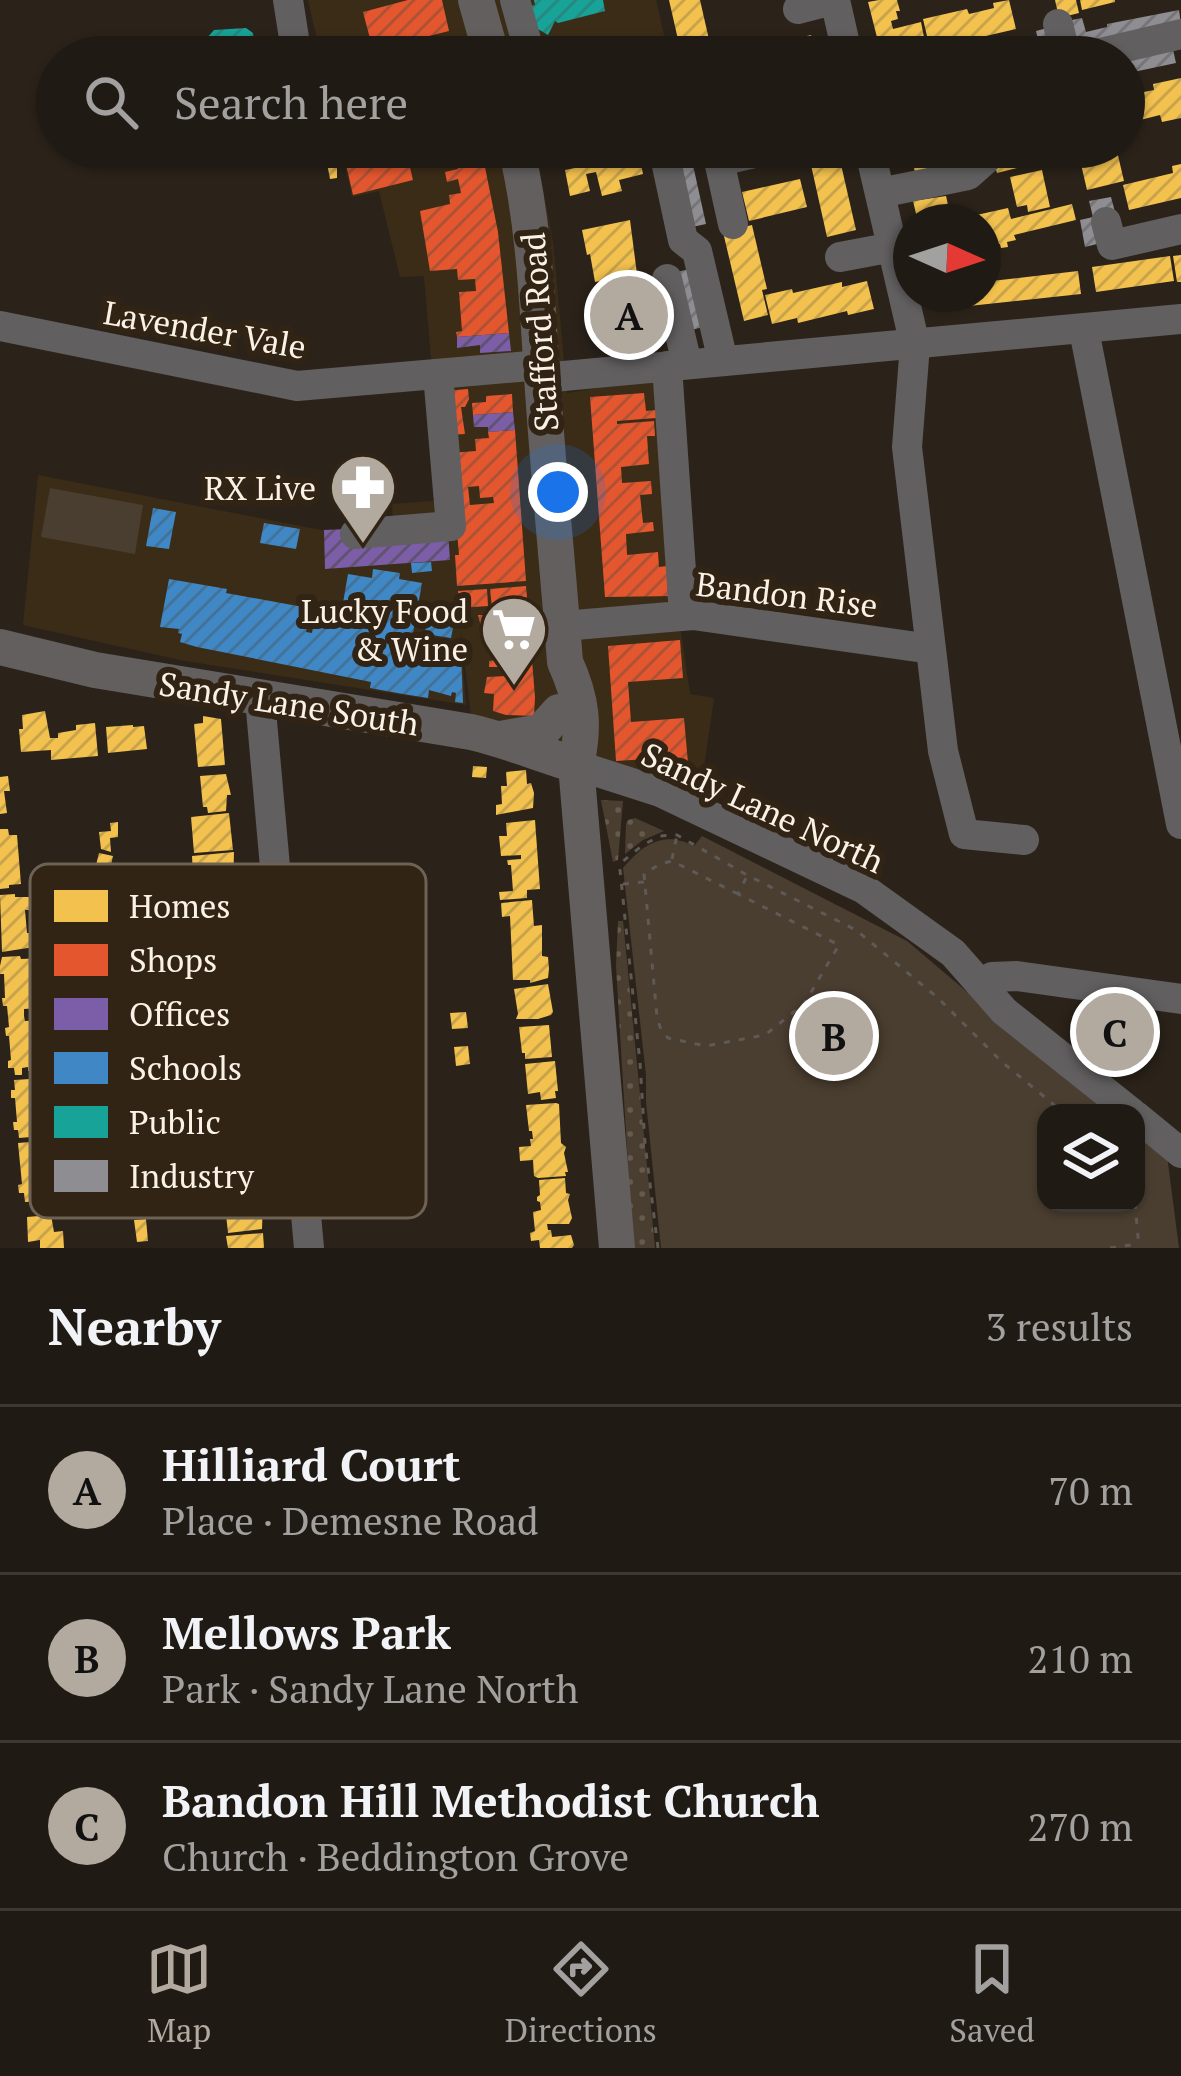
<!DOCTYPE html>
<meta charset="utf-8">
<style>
:root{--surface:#201a14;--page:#28231d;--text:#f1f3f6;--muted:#a2a1a0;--line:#3d3834;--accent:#b2a99f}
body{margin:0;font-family:"PT Serif",serif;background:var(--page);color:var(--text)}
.controls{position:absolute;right:36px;bottom:36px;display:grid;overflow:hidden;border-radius:24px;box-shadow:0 3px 9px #0004}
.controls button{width:108px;height:108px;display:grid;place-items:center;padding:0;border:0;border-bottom:3px solid var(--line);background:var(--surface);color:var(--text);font:60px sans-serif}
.compass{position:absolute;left:893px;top:204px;width:108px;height:108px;border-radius:50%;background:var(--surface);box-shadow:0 3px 9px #0004;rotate:93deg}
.you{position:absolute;left:558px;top:492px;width:42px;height:42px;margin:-30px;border:9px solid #fff;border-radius:50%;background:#1a73e8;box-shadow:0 0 0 18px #1a73e833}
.badge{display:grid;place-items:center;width:78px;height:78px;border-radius:50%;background:var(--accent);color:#111;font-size:39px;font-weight:700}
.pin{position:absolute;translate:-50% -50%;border:6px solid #fff;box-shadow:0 3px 12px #0006}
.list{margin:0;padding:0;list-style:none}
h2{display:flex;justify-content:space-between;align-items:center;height:156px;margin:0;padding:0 48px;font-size:51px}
h2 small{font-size:39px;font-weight:400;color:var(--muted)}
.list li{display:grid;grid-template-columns:78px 1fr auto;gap:36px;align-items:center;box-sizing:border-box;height:168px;padding:0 48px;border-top:3px solid var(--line)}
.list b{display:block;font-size:45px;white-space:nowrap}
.list p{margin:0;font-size:39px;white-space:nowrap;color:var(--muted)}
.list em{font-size:39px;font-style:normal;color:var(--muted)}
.icon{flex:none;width:66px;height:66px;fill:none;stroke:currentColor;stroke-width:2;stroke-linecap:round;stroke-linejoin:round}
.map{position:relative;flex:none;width:1181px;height:1248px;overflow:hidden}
.search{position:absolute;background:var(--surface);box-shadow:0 3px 9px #0004;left:36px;right:36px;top:36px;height:132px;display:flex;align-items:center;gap:30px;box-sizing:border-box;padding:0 42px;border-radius:66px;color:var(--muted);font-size:45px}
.sheet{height:660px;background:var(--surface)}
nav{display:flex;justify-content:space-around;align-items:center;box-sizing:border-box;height:168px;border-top:3px solid var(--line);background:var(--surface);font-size:33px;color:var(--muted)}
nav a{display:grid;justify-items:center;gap:6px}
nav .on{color:var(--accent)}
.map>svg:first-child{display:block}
</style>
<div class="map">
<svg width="1181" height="1248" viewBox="0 0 1181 1248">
<defs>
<pattern id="grass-dots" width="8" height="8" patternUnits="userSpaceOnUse" patternTransform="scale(3)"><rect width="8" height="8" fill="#4a3e30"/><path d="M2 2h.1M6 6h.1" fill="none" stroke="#655a4e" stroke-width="1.8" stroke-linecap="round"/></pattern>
<pattern id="homes-hatch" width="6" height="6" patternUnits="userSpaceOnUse" patternTransform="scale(3)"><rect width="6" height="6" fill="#f2c14e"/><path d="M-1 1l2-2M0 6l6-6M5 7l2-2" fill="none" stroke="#c8a34c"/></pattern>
<pattern id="shops-hatch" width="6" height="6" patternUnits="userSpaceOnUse" patternTransform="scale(3)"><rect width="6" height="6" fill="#e4572e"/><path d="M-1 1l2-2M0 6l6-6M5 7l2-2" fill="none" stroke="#ae5236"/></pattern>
<pattern id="offices-hatch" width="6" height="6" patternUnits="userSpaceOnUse" patternTransform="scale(3)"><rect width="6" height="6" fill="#7b5ea7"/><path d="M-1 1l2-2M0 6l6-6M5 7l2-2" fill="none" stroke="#615271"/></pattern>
<pattern id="schools-hatch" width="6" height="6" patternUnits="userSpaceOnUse" patternTransform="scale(3)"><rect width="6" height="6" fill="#3f88c5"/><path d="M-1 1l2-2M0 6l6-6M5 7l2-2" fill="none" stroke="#437298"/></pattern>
<pattern id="public-hatch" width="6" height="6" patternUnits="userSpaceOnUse" patternTransform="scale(3)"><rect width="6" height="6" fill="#17a398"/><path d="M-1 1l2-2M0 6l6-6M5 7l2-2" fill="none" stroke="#27887f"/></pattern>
<pattern id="industry-hatch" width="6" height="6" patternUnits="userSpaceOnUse" patternTransform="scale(3)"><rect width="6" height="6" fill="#8d8d92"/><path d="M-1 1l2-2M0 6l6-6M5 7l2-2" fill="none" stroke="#767577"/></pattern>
</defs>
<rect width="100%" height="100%" fill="#2b231a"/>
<path fill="#3b2c17" d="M308,0h348l13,57h-348z
M341,147h194l18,95 14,151 94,-16 16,228 13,89 24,4 -14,97 -229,-80 -11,-89 6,79 -281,-44 -162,-36 15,-150 283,55 72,-4 -1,-22 51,-4 -19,-224 -24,1 -21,-86 -27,6z"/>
<path fill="url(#grass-dots)" d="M601,800l22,1 -5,59 -5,2z
M635,818l29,13 -21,9 -18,14 1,-30 2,-4z
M618,921h5l32,327h-22l-17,-282z"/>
<path fill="#4a3e30" d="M50,488l93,17 -8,49 -94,-17z
M702,836l205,105 66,56 157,116h-84v90h90v-86l29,23 14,108h-518l-15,-146v-27l-23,-207c20,-24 41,-38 71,-22z"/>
<path fill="url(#homes-hatch)" d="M669,0h31l13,57h-31z
M879,0h18l3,11h-4l2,8 -7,2 2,8 28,-7 5,25 -44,10 -14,-55z
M1009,0l7,29 -86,20 -7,-30 44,-10 2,5 25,-6 -1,-5z
M1055,0h21l3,13 -20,5z
M1080,0h35v2l-33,8z
M811,35l5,22h-92v-2z
M1032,41l4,16h-62l-1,-2z
M1181,78v40l-19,4 -2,-7 -36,9v-28l30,-6 -1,-6z
M586,147h42l2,9 9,-1 4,19 -24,6 3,11 -20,5 -6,-24 -10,2 4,17 -20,5 -5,-26 25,-5z
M807,147h30l19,83 -29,7z
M909,147h30l4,18 -28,7z
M957,147h29l-8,8 -18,5z
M1002,147h27l4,17 -36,9 -5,-16 11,-3z
M1077,147h39l8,34 -37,9z
M337,156v22l-7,1 -4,-21z
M1181,164v34l-52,12 -6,-25 50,-12 -1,-7z
M1042,170l8,37 -22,5 -1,-7 -10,2 -7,-30z
M800,179l7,28 -58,14 -7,-29z
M946,196l6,26h-34l-5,-21z
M1072,204l4,16 -62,15 2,5 -9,2 1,5 -7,1 -1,-4 -8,1 2,5 -11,3v-31h-19l-1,-4 45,-10 3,11z
M630,220l7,54 -42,8 -5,-28 -3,1 -5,-25z
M752,225l15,64 -5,1 6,25 -24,6 -21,-89z
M1181,255v27h-4l-4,-26z
M1170,256l4,25 -78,11 -4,-25z
M1078,271l3,23 -140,15 -2,-15h44v-12z
M867,281l7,28 -26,6 -1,-4 -49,12 -1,-5 -25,6 -7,-29 27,-6 1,4 49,-11v5z
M624,290l1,10 34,-3 4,40 -30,3v-4h-6v-7l-29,2 -3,-38z
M45,711l5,27h8v-5l18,-3v-5l19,-2 3,33 -47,4v-10l-30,2 -2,-23h4l-1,-14z
M203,716l18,3 4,46 -27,2 -4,-43 9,-1z
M133,725v2l11,-1 3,23 -39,4 -2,-26z
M473,766l14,1 -1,11 -14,-1z
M526,770l1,14 4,-1 3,10 -1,15 -37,7v-10l6,-1 -1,-18h6l-1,-14z
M226,774l5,21h-4l-1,16 -18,2 -1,-6h-4l-3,-31z
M8,776l2,15h-6l3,22 -7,1v-37z
M229,813l4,37 -39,3 -3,-36z
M535,820l5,69 -13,1v8l-27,2 -1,-8 14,-1 -2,-26h-3l-1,-5 14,-1v-4l-20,1 -2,-20h8l-1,-13z
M118,822v15l-8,1 1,14 -10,-3 -2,-17 12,-1 -1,-8z
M0,829h8l1,6h8l4,49 -12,1v3l-9,1z
M234,852l-1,40 -31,3 -2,-20h-7l-1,-19z
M99,853l14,3 -3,13 -14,-4z
M15,894v3h15l1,13h-6l2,23h6l1,14 -32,5 -2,-57z
M532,900l2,26 8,-1v31l6,1 1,12 -1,9 -18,5v-3h-17l-3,-64 -8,1 -1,-14z
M20,956l1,3 23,-1 2,25 -15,1 1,11h6l1,13 -15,1v7l1,5 21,-1 3,24 -14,2 1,12 7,-1 1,13 -16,1v-4l-6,1v7h-7l-1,-7h-6v-7l3,-1 -2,-24h-3l-1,-8 4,-1 -2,-21h-4l-1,-8h3l-1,-24h-4v-8l2,-9z
M548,984l5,28 -2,3 -13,4h-22l2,-5 -4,-25z
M466,1012l2,16 -16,1 -2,-16z
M549,1025l3,32 -27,2v-6h-3l-3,-26z
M468,1046l2,18 -14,2 -2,-19z
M555,1061l3,30h-3l1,7 -15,2 -1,-8 -12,2 -3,-30z
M30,1079l1,5 14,-1 2,12 -6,1 2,23 12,-1v17l-36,3 -1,-8h-4l-1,-8h4l-2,-24h-4v-8h4l-1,-10z
M556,1103l3,1 2,39 5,4 -2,6 4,19h-3l1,4 -28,2 -4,-2 -1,-16 -13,1 -1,-14 12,-1 -1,-7h3l-1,-8h-3l-3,-26z
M56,1140l4,41h4l1,13 -25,2 1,5 -16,1 -1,-9h-5l-1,-8 4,-1 -4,-41z
M565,1178l1,15 4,1 -2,6 4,18 -3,6h-22l1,6h3l1,7 19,-2 3,10 -2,3h-32l-1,-8 -8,1 -1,-8 5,-2 -2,-19 8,-2 -1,-8 -3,-1v-4l3,-2 -1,-15z
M263,1199l-1,30 -34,4 -3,-28z
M51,1215l3,17 9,-1 1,17h-24v-8l-12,2 -1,-25z
M146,1219l2,22 -11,1 -3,-22z
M263,1233l1,15h-36l-2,-12z"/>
<path fill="url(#shops-hatch)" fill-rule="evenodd" d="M408,0h34l7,31 -76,19 -10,-38z
M451,37l5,20h-79v-2z
M342,147h31l3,13 30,-9 7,29 -60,15z
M435,147h46l17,85 11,101 -52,4 -1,-5 6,-1 -3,-39 17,-1 -1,-12 -17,1 -1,-11 -27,2 -10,-60 30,-7 -1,-9 12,-2 -3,-14 -11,3 -2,-10 13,-3 -1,-6 -16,4z
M468,389l1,10 -4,8h-4l4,27 -17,1 -3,-44z
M644,393l2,18 10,-1v8l-39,3v3l37,-3 1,15h-8l2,28 -28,3 1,16 29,-2 1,13 -12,1 3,28 10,-1 1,9 -28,3 1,21 31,-3 1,15 8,-1 7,30 -69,1 -15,-200z
M512,394l1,18 -40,3 -1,-12 14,-1v-6z
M515,430l11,151 -69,5 -2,-31h4l-9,-102 26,-2 -1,-12 14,-1 -1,-6zM479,486l1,12 13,-1 1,6 -24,2 -2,-18z
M526,586l9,111 -1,19 -28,-1 -13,-4 1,-17 -10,-1 3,-16 19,-1v-9h-17v-6l6,-1 2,-18h-12l-7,-27h10v-7h4l-2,-19z
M487,589l1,17 -28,2 -2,-17z
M680,640l3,38 -55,4 3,40 53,-4 5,56 -30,-4 -2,-23 -11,1 1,11 -31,2 -8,-115z"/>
<path fill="url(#offices-hatch)" d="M509,333l2,18 -31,2v-8l-23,3v-11z
M513,412l2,18 -27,2v-5h-14l-1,-12z
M350,529l98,3 2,28 -125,9 -1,-39z"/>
<path fill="url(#schools-hatch)" d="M153,508l23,4 -7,37 -23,-3z
M264,523l36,6 -4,20 -36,-6z
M431,562l1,9 -20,2 -1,-10z
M373,569l27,4 -1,6 23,4 -10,56 49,11 2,53 -8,-1 1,-9 -4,-1 -1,4 -22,-6 -1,8 -25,-4 -33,-6 1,-6 -174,-35 -17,-5 2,-8 -4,-1 1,-4 -19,-2 9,-48 58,10 -1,4 77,14 -3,19 7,1 -1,5 6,1 2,-11 25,4 9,-52 24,4z
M427,618l27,5 -3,15 -26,-4z"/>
<path fill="url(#public-hatch)" d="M534,0h69l2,11 -47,12 -3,-2 -7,14 -17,-10 -4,-18 8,-2z
M246,28l7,5 3,24h-48l-2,-18 8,-9z
M284,147h32l1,9 -31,4z"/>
<path fill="url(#industry-hatch)" d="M1179,10l2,15 -106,25 -8,-29 15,-3 4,14 21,-5v-3z
M1051,27l7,30h-16l-6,-26z
M1172,45l4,18 -52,11v-18z
M674,147h15l17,77 -14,3z
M1111,197l4,15 -14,31 -16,4 -5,-27 13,-3 -4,-16z
M689,269l14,58 -15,4 -14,-58z"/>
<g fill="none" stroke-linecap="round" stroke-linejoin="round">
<path stroke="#5e5a56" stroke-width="3" stroke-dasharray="6 9" stroke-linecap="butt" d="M672,859l5,-24
M623,884l21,-2
M738,894l-66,-33 -12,3 -16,10 13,143 4,13 7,8 38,8 59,-11 39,-31 35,-59 -101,-51 9,-18
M1136,1162l2,-13
M1135,1203l4,45
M658,1248l-13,-104 -5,-81 -20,-193 2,-8 21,-17 17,-9 17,-1 70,40 109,55 82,68 64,64 62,51
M1110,1248l27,-4"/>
<path stroke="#615f60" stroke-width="30" d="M288,0l9,57
M515,0l13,47
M835,0l13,57
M798,9l35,-9
M1058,24l8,33
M1083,57l98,-23
M663,147l20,93 14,11 26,110
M716,147l17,77
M719,161l63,-14
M880,193l88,-18 18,-16
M1106,222l6,23 69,-16
M840,257l53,-10
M667,279l20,85
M0,326l297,60 244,-21
M1084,330l97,494
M667,366l17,249
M542,378l639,-59
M355,534l96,-8 -13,-152
M563,626l130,-11 238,34 -24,-202 8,-102 -46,-198
M931,649l12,102 21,83 60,6
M260,699l49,549
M576,765l84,27 204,97 89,64 51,58 128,102
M980,984l12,-7 25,-1 164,23
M1136,1116l45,37"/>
<path stroke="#625f5e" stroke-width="36" d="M476,0l16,57
M516,147c18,76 21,152 26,229 6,96 16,191 23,286 17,37 20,64 11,103l41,483
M0,647l95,23 376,62c35,8 69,22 105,33
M500,739l41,-7 18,-20"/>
</g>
<defs>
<symbol id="pharmacy-pin" viewBox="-11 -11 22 30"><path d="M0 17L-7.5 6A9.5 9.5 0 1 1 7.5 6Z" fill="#b2a99f" stroke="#312414"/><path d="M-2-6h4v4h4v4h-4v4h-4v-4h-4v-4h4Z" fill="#fff"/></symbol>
<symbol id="supermarket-pin" viewBox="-11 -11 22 30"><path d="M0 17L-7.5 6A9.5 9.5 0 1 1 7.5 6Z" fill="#b2a99f" stroke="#312414"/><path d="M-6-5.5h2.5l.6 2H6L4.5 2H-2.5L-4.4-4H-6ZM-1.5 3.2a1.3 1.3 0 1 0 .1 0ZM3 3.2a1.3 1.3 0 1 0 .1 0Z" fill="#fff"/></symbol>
</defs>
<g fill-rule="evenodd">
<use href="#pharmacy-pin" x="325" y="449" width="76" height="104"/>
<use href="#supermarket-pin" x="476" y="591" width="76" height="104"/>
</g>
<g text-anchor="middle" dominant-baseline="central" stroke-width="12" stroke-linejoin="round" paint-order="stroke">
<g font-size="33" fill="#faf1e7" stroke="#312414">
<text transform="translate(205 329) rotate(10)">Lavender Vale</text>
<text transform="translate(539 332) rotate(-94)">Stafford Road</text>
<text transform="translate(787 594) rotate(7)">Bandon Rise</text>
<text transform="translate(289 703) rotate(9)">Sandy Lane South</text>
<text transform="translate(763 807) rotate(25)">Sandy Lane North</text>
</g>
<g font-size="33" fill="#faf1e7" stroke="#312414" text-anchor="end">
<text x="316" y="487">RX Live</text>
<text x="468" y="610">Lucky Food<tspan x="468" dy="38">&amp; Wine</tspan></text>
</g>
</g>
<rect x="30" y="864" width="396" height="354" rx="18" fill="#312414" stroke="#6d6253" stroke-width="3"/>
<rect x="54" y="890" width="54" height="32" fill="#f2c14e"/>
<rect x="54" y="944" width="54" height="32" fill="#e4572e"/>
<rect x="54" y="998" width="54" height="32" fill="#7b5ea7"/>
<rect x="54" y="1052" width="54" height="32" fill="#3f88c5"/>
<rect x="54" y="1106" width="54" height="32" fill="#17a398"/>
<rect x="54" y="1160" width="54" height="32" fill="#8d8d92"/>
<g font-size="33" fill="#faf1e7">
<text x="129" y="918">Homes</text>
<text x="129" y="972">Shops</text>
<text x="129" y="1026">Offices</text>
<text x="129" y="1080">Schools</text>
<text x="129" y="1134">Public</text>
<text x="129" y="1188">Industry</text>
</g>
</svg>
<div class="controls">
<button><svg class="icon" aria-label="layers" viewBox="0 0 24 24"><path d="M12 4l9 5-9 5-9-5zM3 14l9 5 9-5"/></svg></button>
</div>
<svg class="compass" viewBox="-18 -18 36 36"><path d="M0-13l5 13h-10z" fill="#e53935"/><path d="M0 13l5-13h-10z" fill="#a2a1a0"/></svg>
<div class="you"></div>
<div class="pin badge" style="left:629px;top:315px">A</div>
<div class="pin badge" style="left:834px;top:1036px">B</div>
<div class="pin badge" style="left:1115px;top:1032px">C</div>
<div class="search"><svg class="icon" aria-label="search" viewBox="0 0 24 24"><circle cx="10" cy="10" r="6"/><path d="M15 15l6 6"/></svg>Search here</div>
</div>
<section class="sheet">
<h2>Nearby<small>3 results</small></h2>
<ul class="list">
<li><span class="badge">A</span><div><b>Hilliard Court</b><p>Place · Demesne Road</p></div><em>70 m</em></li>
<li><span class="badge">B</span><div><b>Mellows Park</b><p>Park · Sandy Lane North</p></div><em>210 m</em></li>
<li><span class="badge">C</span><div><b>Bandon Hill Methodist Church</b><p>Church · Beddington Grove</p></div><em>270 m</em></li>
</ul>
</section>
<nav>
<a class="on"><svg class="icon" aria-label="map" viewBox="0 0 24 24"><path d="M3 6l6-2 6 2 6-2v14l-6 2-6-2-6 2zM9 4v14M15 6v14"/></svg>Map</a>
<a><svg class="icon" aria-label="directions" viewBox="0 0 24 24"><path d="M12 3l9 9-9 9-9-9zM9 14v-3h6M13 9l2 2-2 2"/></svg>Directions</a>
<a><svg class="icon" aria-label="saved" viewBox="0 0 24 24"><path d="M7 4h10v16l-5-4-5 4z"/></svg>Saved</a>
</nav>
